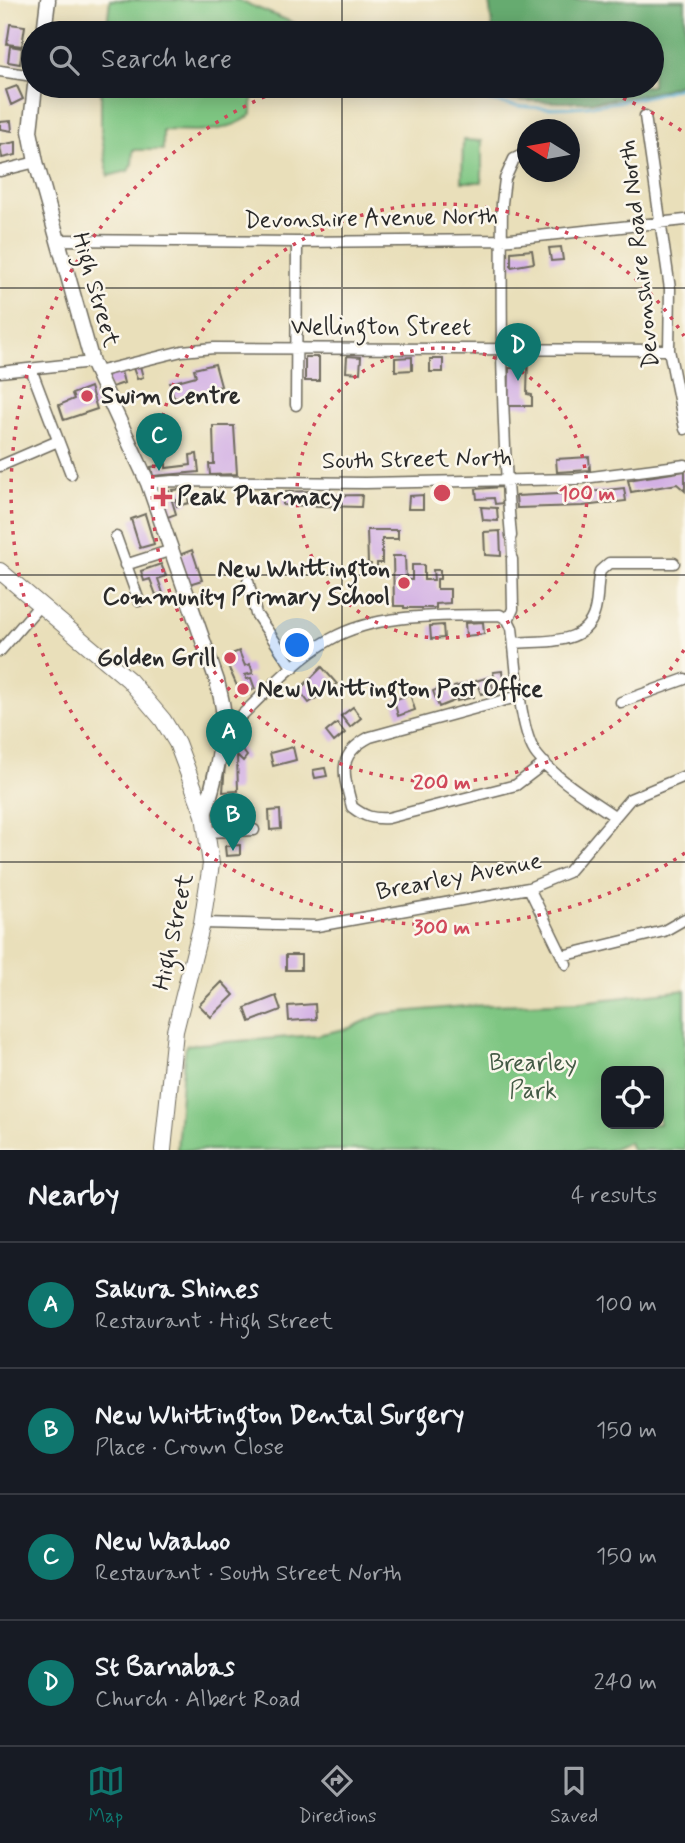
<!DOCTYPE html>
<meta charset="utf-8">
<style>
:root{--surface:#171b24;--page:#242831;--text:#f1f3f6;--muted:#9ea1a6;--line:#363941;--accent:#0f766e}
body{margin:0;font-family:Mynerve,sans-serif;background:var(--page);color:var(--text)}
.controls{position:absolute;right:21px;bottom:21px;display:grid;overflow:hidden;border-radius:14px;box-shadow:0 4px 18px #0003}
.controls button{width:63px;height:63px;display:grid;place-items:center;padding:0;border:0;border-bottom:2px solid var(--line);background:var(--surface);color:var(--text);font:35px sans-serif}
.compass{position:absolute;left:517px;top:119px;width:63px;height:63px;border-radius:50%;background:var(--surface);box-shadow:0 4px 18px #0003;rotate:281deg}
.you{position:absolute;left:298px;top:646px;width:24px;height:24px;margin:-18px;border:5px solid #fff;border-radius:50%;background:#1a73e8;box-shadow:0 0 0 10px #1a73e833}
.badge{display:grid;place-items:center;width:46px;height:46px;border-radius:50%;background:var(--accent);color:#fff;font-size:23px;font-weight:700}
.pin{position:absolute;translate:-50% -58px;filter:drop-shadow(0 2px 4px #0008)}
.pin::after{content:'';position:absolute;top:37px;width:24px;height:21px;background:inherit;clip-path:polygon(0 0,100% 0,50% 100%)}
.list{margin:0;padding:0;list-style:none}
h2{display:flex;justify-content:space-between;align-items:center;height:91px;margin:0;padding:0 28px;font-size:30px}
h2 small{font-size:23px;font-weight:400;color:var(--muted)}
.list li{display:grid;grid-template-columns:46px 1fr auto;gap:21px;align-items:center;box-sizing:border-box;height:126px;padding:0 28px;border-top:2px solid var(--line)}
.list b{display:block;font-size:26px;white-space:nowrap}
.list p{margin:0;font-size:23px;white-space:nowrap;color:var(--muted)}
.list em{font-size:23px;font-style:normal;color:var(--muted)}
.icon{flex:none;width:38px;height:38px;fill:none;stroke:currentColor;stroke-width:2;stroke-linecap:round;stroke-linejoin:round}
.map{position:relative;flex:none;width:685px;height:1150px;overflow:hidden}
.search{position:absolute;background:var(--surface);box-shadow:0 4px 18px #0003;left:21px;right:21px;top:21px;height:77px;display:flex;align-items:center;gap:18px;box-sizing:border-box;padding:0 24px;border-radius:38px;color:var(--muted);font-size:26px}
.sheet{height:595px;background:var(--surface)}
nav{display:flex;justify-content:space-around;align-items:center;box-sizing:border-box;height:98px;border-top:2px solid var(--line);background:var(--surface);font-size:19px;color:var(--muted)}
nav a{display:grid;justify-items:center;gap:4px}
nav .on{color:var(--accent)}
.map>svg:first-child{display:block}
</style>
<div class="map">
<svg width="685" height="1150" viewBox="0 0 685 1150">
<rect width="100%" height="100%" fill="#fbf7ec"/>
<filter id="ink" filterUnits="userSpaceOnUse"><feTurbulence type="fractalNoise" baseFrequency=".0143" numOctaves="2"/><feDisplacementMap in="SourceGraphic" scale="14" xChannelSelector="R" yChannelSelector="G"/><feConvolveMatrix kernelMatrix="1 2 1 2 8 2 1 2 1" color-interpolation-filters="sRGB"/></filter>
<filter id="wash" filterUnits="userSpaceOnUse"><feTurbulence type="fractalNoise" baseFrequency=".00686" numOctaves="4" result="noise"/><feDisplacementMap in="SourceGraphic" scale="28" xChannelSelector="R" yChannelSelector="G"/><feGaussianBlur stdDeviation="1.57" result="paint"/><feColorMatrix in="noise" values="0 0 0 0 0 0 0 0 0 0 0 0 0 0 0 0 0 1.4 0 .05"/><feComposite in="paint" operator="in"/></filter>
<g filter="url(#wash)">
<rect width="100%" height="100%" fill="#e9dfba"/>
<path fill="#7ec682" stroke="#547856" stroke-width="2" fill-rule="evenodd" d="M110,0h128l80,33h-212z
M101,86h159l-8,1v27c-24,21 -60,17 -89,16v20h-30l-1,14 -4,7 -20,5 -7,-46z
M463,140l19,1v41h-20z
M685,990v160h-53l-3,-8 -21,8h-431l5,-73 4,-32 131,-10 33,-7 31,-14 84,-8 116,-4zM606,1071h53v53h-53z"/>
<path fill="#66ab70" stroke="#486b4e" stroke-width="2" d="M489,0h196v82c-66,27 -140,21 -209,15l-8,-11h184v-53h-159z"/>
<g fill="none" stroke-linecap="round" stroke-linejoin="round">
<path stroke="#61b6dd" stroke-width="2.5" d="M489,101c12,2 25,5 38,6 43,4 118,-6 158,-22"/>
</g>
<g id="blocks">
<path fill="#d3b1e4" d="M10,24l15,2 -3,20 -15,-2z
M10,46l12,2 -2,16 -12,-2z
M17,86l6,13 -12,6 -5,-15z
M11,121l1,10 -12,-2v-7z
M16,142v13l-14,3 -2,-13z
M561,247l2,13 -12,1 -2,-13z
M532,250l2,13 -23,4v-15z
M347,356l14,1 -1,16 -14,-1z
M305,357h14v24h-14z
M412,357v13l-17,1v-13z
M430,359h13v13h-13z
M515,359l13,1 -1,34 5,1v11h-24l1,-38h6z
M215,364l6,22 -47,12 -4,-15 26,-7 -2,-7z
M140,366l3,11 -6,2 -4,-11z
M121,371l3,12 -15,5 -5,-13z
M90,387l7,22 -33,11 -5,-15 15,-6 -2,-5z
M213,426h21l3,48 -27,1 -1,-11h5z
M197,454l2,18 -46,4 -2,-9 15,-3v4l25,-3 -1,-10z
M589,457l1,13 -33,2 -1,-13z
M685,471v20l-8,-7 -46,8 -3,-12z
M502,487l1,16 -8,1 -1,-6 -17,1 -1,-10z
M624,488l2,13 -43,5 -66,2 -1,-12 64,-3z
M186,489l3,14 -12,3 -5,-16z
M169,491l7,23 -11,4 -9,-25z
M309,491v5l53,-1 -1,12 -78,-2v-13z
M423,495v14h-15l1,-13z
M481,507l16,1 1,13 -15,-1z
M145,514l9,30 -14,4 -9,-29z
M367,530h31v9h-16v24h-5v5h-6v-4h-3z
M500,531l1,25 -16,-1 -1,-23z
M192,550l10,30 -13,4 -10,-29z
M393,556h12l1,24h6v-15h12v15h10l-1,-10h7v9h-3v10h13v14l-14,1v4h-32v-2h-10z
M161,564l5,12 -8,3 5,14 -7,2 -6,-16 -6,2 -3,-10z
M483,622l1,12 -18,2 -1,-13z
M443,625l1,13 -13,1 -1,-13z
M239,651l6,15 5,-2 3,9 -8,2 2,4 4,-1 4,11 -14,6 -17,-38z
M322,667l15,17 -28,19 -10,-13z
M502,671l2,13 -8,2 -3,-14z
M489,677l5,13 -13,4 -5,-13z
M470,683l4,14 -17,4 -3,-14z
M448,685l6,16 -15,6 -6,-16z
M410,694l5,16 -17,6 -4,-16z
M353,707l8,11 -11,9 -9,-11z
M337,723l8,10 -11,9 -8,-10z
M235,740l12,16 -4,5 -6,-6 1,36 -15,1 3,-43z
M293,747l3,13 -23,6 -3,-13z
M325,768l2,8 -12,2 -2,-8z
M280,810l1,19 -11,1 -1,-19z
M240,845v10l-14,1 -1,-10z
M286,955h15v15h-15z
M222,982l12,13 -23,22 -12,-12z
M276,996l5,14 -31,12 -5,-14z
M315,1004l1,15 -27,2 -1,-15z"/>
</g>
</g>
<g filter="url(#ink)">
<use href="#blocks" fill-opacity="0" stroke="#6e6a5d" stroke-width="2"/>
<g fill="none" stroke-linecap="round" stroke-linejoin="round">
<defs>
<path id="pedestrian" d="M511,536l1,23"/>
<path id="minor" d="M0,71l33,5
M645,116l25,173 -1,61 16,79
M0,171l36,-9
M57,240l240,2 205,-2 183,-20
M31,369l40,105
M0,372l92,-10
M97,372l85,-21 32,-3 455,2
M296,405l1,-163
M0,466l58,-25
M148,483l25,-2 192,2 211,-4 109,-14
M511,536c-10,-111 -10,-222 -9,-333l3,-24 9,-20 14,-7
M116,537l23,64
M125,565l47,-15
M248,581l8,33 37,54
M508,620l4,8c4,30 7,105 25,127 20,25 51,43 77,61
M508,620l5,-11 -1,-50
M514,643c33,-3 76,4 82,-38 2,-11 1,-22 4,-34l9,-8h65
M0,651l39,-45
M520,696l-150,41c-35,18 -26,38 -18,70 13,10 21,12 36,11l128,-33 29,-22
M621,702l64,-23
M221,735c33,-30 72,-75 110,-96 47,-27 115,-23 169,-24l8,5
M208,832l46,-2
M529,888l37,76
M202,923l115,3 212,-38 39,-16 62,-73 55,-23
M562,956l102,-25 21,-12"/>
<path id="tertiary" d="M44,33l4,-33
M35,86l-5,45 6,31 56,200 56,121 69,198c2,9 5,19 6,28 2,30 -9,76 -19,106"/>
<path id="secondary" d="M0,571l129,109 34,40 14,23 27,72 7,49 -9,59 -27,108 -12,119"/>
</defs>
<use href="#pedestrian" stroke="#6e6a5d" stroke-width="10"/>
<use href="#minor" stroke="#6e6a5d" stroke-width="13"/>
<use href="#tertiary" stroke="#6e6a5d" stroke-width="17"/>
<use href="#secondary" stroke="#6e6a5d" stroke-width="18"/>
<use href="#pedestrian" stroke="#fff" stroke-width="8"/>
<use href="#minor" stroke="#fff" stroke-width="10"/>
<use href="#tertiary" stroke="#fff" stroke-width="14"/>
<use href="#secondary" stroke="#fff" stroke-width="16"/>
</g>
</g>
<path fill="none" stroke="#2b2b2b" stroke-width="2" stroke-opacity="0.55" d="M342,0v33M342,86v1064M0,288h685M0,575h685M0,862h685"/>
<g fill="none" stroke="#d1495b" stroke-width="3.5" stroke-dasharray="3.5 7">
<circle cx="442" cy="493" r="145"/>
<path d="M684 650A289 289 0 1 1 684 336"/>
<path d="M685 853A434 434 0 1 1 290 86M594 86A434 434 0 0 1 685 133"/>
</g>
<g fill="#d1495b" stroke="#fbf7ec" stroke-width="2.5">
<circle cx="87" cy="396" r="7"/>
<path d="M159.5 486.5h7v7h7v7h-7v7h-7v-7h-7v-7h7z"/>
<circle cx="404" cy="583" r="7"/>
<circle cx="230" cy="658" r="7"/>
<circle cx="243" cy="689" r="7"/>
</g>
<g text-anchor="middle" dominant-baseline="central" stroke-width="5" stroke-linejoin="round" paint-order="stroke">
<g font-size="24" fill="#2b2b2b" stroke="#fbf7ec">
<text transform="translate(371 219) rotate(-1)">Devonshire Avenue North</text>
<text transform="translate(640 254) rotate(-96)">Devonshire Road North</text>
<text transform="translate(95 290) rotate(74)">High Street</text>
<text x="381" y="327">Wellington Street</text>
<text transform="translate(417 460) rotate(-1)">South Street North</text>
<text transform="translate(459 877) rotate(-11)">Brearley Avenue</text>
<text transform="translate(174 932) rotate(-78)">High Street</text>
</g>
<g font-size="24" font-weight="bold" fill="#2b2b2b" stroke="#fbf7ec" text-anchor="start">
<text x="101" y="396">Swim Centre</text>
<text x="177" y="497">Peak Pharmacy</text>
<text x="390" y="569" text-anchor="end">New Whittington<tspan x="390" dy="28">Community Primary School</tspan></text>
<text x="216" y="658" text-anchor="end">Golden Grill</text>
<text x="257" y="689">New Whittington Post Office</text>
</g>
<g font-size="24" fill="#445a45" stroke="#fbf7ec">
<text x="533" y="1063">Brearley<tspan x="533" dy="28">Park</tspan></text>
</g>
</g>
<circle cx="442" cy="493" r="10" fill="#d1495b" stroke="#fbf7ec" stroke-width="3.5"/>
<g font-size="21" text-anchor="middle" font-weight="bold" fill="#d1495b" stroke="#fbf7ec" stroke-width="5" stroke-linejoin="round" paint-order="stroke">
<text x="587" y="500">100 m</text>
<text x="442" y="789">200 m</text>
<text x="442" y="934">300 m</text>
</g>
</svg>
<div class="controls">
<button><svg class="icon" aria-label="locate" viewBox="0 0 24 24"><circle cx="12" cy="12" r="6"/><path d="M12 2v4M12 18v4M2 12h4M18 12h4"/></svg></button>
</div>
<svg class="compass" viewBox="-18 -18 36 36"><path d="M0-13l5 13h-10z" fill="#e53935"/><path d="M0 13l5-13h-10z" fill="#9ea1a6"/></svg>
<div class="you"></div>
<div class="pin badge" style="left:229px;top:767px">A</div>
<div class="pin badge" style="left:233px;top:851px">B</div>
<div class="pin badge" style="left:159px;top:471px">C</div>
<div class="pin badge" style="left:518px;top:381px">D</div>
<div class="search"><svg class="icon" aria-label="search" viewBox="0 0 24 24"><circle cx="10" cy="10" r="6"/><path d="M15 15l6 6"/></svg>Search here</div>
</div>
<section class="sheet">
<h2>Nearby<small>4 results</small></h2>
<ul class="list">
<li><span class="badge">A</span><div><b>Sakura Shines</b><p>Restaurant · High Street</p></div><em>100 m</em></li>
<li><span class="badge">B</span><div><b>New Whittington Dental Surgery</b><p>Place · Crown Close</p></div><em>150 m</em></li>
<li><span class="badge">C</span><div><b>New Waahoo</b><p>Restaurant · South Street North</p></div><em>150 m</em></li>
<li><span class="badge">D</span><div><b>St Barnabas</b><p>Church · Albert Road</p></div><em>240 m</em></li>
</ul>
</section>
<nav>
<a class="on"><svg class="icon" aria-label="map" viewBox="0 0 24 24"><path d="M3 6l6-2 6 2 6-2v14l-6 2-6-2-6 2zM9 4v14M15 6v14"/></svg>Map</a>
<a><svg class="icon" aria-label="directions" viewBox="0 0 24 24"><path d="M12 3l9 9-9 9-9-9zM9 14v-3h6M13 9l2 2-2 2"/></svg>Directions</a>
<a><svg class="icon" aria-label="saved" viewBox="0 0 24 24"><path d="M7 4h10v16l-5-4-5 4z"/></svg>Saved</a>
</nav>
